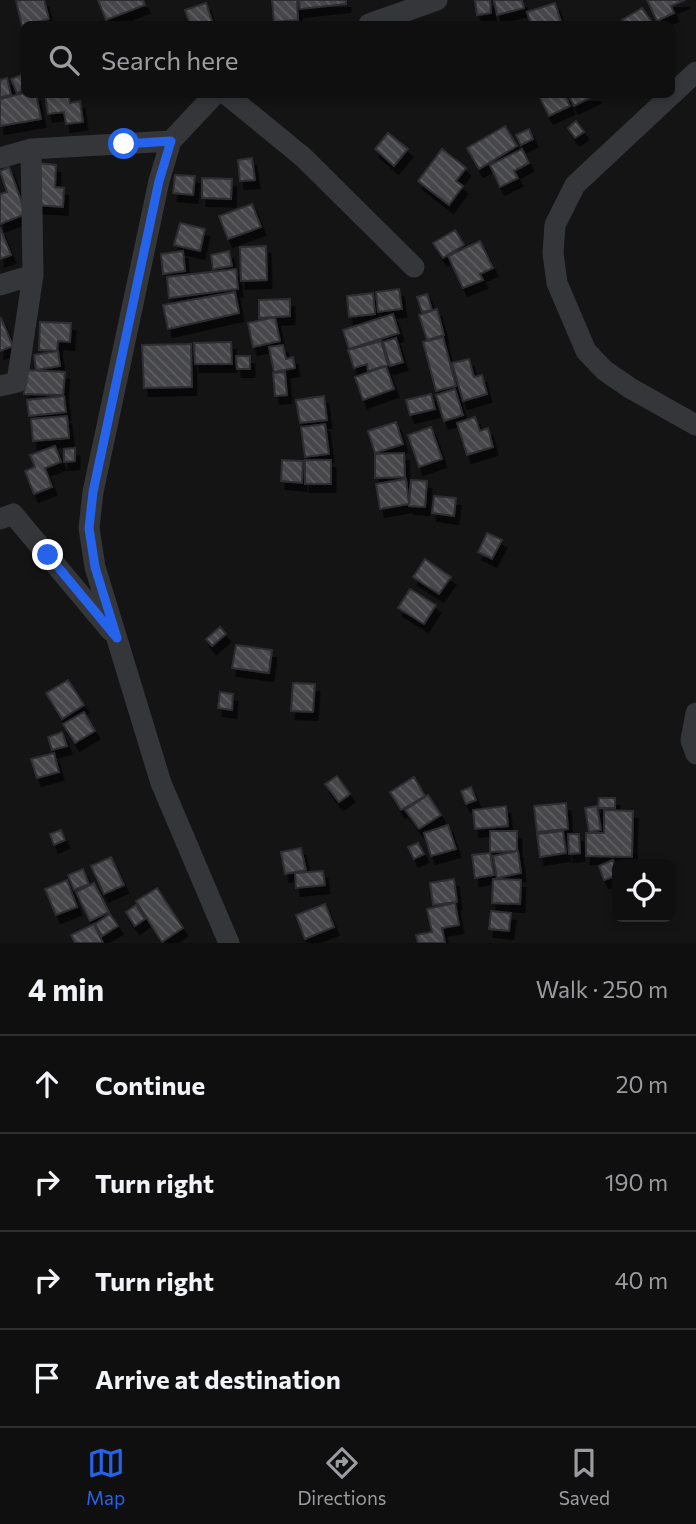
<!DOCTYPE html>
<meta charset="utf-8">
<style>
:root{--surface:#0f0f10;--page:#1d1d1e;--text:#f1f3f6;--muted:#9b9c9f;--line:#2f2f30;--accent:#2563eb}
body{margin:0;font-family:Commissioner,sans-serif;background:var(--page);color:var(--text)}
.controls{position:absolute;right:21px;bottom:21px;display:grid;overflow:hidden;border-radius:10px;box-shadow:0 4px 10px #0003}
.controls button{width:63px;height:63px;display:grid;place-items:center;padding:0;border:0;border-bottom:2px solid var(--line);background:var(--surface);color:var(--text);font:35px sans-serif}
.stop{position:absolute;width:21px;height:21px;margin:-16px;border:5px solid #2563eb;border-radius:50%;background:#fff}
.stop.end{background:#2563eb;border-color:#fff;box-shadow:0 2px 7px #0008}
.list{margin:0;padding:0;list-style:none}
h2{display:flex;justify-content:space-between;align-items:center;height:91px;margin:0;padding:0 28px;font-size:30px}
h2 small{font-size:23px;font-weight:400;color:var(--muted)}
.list li{display:grid;grid-template-columns:46px 1fr auto;gap:21px;align-items:center;box-sizing:border-box;height:98px;padding:0 28px;border-top:2px solid var(--line)}
.list b{display:block;font-size:26px;white-space:nowrap}
.list em{font-size:23px;font-style:normal;color:var(--muted)}
.icon{flex:none;width:38px;height:38px;fill:none;stroke:currentColor;stroke-width:2;stroke-linecap:round;stroke-linejoin:round}
.map{position:relative;flex:none;width:696px;height:943px;overflow:hidden}
.search{position:absolute;background:var(--surface);box-shadow:0 4px 10px #0003;left:21px;right:21px;top:21px;height:77px;display:flex;align-items:center;gap:18px;box-sizing:border-box;padding:0 24px;border-radius:10px;color:var(--muted);font-size:26px}
.sheet{height:483px;background:var(--surface)}
nav{display:flex;justify-content:space-around;align-items:center;box-sizing:border-box;height:98px;border-top:2px solid var(--line);background:var(--surface);font-size:19px;color:var(--muted)}
nav a{display:grid;justify-items:center;gap:4px}
nav .on{color:var(--accent)}
.map>svg:first-child{display:block}
</style>
<div class="map">
<svg width="696" height="943" viewBox="0 0 696 943">
<defs>
<pattern id="building-back-hatch" width="6" height="6" patternUnits="userSpaceOnUse" patternTransform="scale(1.75)"><rect width="6" height="6" fill="#46474a"/><path d="M-1 5l2 2M0 0l6 6M5-1l2 2" fill="none" stroke="#5e5f62"/></pattern>
<filter id="shadow"><feDropShadow dx="4.5" dy="8" stdDeviation="0" flood-color="#0009"/></filter>
</defs>
<rect width="100%" height="100%" fill="#141415"/>
<path fill="url(#building-back-hatch)" stroke="#2e2e31" stroke-width="2" filter="url(#shadow)" d="M21,0h23l5,19 -27,7 -6,-25z
M98,0h45l2,5 -39,15z
M272,0h25l1,20 -24,2z
M299,0h47v4l-46,5z
M475,0h15l1,13 -14,2z
M494,0h28l2,8 -27,7z
M647,0h38l-14,6 3,7 -17,8z
M206,3l7,21h-23l-5,-14z
M555,3l6,19 -9,2h-21l-4,-12z
M642,8l11,16h-28l-3,-4z
M24,74v16l-7,3 -6,-14z
M7,78l4,17 -11,2v-17z
M24,93l12,1 5,25 -41,7v-27z
M45,94h23l2,9 10,-2 3,21 -17,2 -2,-12 -16,2z
M538,94h27l5,12 -21,10z
M568,94h28v1l-22,11z
M576,121l8,11 -9,6 -7,-10z
M505,126l12,20 -38,23 -12,-21z
M529,129l4,10 -12,6 -5,-10z
M388,133l20,16 -14,17 -19,-17z
M442,149l24,19 -10,13 7,5 -14,19 -31,-24z
M522,149l7,14 -15,8 4,7 -18,9 -10,-22z
M252,158l3,22 -15,1 -2,-21z
M38,163l18,2 -1,22 9,1 -1,19 -28,-2z
M9,167l17,47 -26,10v-30l7,-2 -7,-21z
M175,175l20,1 -2,19 -20,-2z
M202,178l30,1 -1,20 -29,-1z
M252,204l9,23 -33,12 -9,-23z
M180,223l25,6 -5,22 -26,-6z
M0,227l11,28 -11,4z
M455,230l9,15 -21,13 -10,-15z
M480,241l13,27 -13,6 3,6 -20,8 -15,-32z
M266,246l1,34 -26,1 -1,-34z
M183,251l2,20 -22,3 -2,-20z
M229,251l3,15 -19,3 -2,-14z
M236,269l2,20 -69,9 -2,-21z
M399,289l3,20 -24,3 -2,-20z
M235,292l4,21 -71,16 -5,-24z
M373,293l2,21 -26,3 -2,-21z
M427,294l5,16 -10,2 -5,-15z
M290,299v17l-31,2v-18z
M437,309l7,26 -17,5 -8,-25z
M393,314l6,19 -50,16 -6,-19z
M275,317l5,24 -27,6 -5,-24z
M1,318l12,28 -13,5v-32z
M40,322l31,1 -1,19 -12,-1 -1,10 -18,-1z
M443,337l13,49 -20,5 -13,-49z
M396,338l7,24 -13,4 -7,-24z
M381,341l7,24 -20,6 -1,-7 -13,4 -6,-18z
M231,342l1,22h-37l-1,-21z
M191,344l1,43 -48,1 -2,-43z
M283,345l3,14 7,-2 2,11 -21,4 -5,-25z
M58,351l2,15 -24,4 -2,-15z
M236,356h14v13h-13z
M469,359l5,18 8,-2 5,19 -24,7 -11,-38z
M386,366l8,23 -31,11 -8,-23z
M26,370l39,2 -2,23 -39,-1z
M285,372l2,23 -12,1 -2,-23z
M455,389l8,26 -19,6 -8,-26z
M431,394l4,15 -25,6 -4,-15z
M64,396l2,16 -37,4 -2,-16z
M324,396l3,24 -27,3 -4,-23z
M67,416l2,22 -36,3 -2,-22z
M475,417l5,14 8,-3 5,19 -26,8 -10,-32z
M396,422l7,22 -28,9 -7,-22z
M325,424l4,30 -24,3 -4,-30z
M431,427l11,32 -23,8 -11,-32z
M55,446l6,16 -16,6 7,19 -18,7 -9,-23 10,-4 -5,-12z
M75,448v13l-11,1v-13z
M404,453l1,24 -30,1v-24z
M282,460l21,1 -1,22 -21,-2z
M305,460h26v24h-26z
M406,479l3,25 -29,5 -4,-25z
M411,480l16,1 -2,26 -16,-1z
M434,496l22,2 -2,18 -22,-3z
M487,533l15,7 -10,19 -14,-7z
M425,559l26,18 -12,17 -26,-17z
M410,589l26,16 -12,19 -26,-16z
M220,627l6,7 -14,12 -6,-7z
M236,645l36,5 -3,23 -37,-5z
M68,680l16,25 -22,14 -16,-26z
M293,683l22,1 -2,28 -22,-1z
M220,692l13,2 -1,16 -14,-2z
M84,712l11,19 -20,12 -12,-19z
M62,732l5,14 -15,4 -4,-13z
M54,753l5,19 -22,6 -6,-19z
M337,776l13,18 -11,8 -14,-18z
M414,777l11,19 -24,14 -11,-18z
M471,787l5,13 -10,4 -5,-13z
M428,795l13,20 -22,14 -14,-19z
M599,798h16v10h-17z
M566,803l2,26 -31,3 -3,-26z
M506,806l2,20 -33,3 -2,-19z
M597,806l4,24 -12,2 -4,-24z
M604,810l29,1 -1,46 -46,-1v-23h18z
M448,825l8,24 -25,7 -7,-23z
M61,830l4,10 -11,5 -4,-11z
M490,831h27v20l-27,1z
M563,831l3,22 -26,4 -3,-23z
M568,834h11l1,19 -11,1z
M418,843l6,11 -10,5 -6,-12z
M301,848l5,22 -21,4 -4,-22z
M518,851l3,22 -24,5 -4,-22z
M490,853l4,22 -19,3 -3,-23z
M111,857l13,28 -20,9 -13,-28z
M613,860l4,16 -13,4 -5,-14z
M83,869l6,15 -15,6 -6,-15z
M323,871l2,14 -29,3 -1,-15z
M454,879l3,23 -24,3 -3,-22z
M493,879l28,1 -1,24 -28,-1z
M67,880l10,27 -21,8 -11,-26z
M94,883l15,29 -19,9 -14,-29z
M157,888l26,40 -21,14 -26,-41z
M455,903l4,22 -17,3 3,15h-27l-2,-8 16,-3 -5,-23z
M325,904l9,23 -29,12 -9,-24z
M136,905l9,14 -10,7 -9,-14z
M491,911l20,2 -2,18 -20,-2z
M110,914l8,12 -16,10 -7,-12z
M94,924l9,19h-28l-4,-8z"/>
<g fill="none" stroke-linecap="round" stroke-linejoin="round">
<path stroke="#35363a" stroke-width="21" d="M369,24l68,-24
M696,72l-121,113 -20,40 -2,28 4,30 29,68 18,19 26,18 66,37
M215,94l-44,47 -12,40 -66,311 -4,36 6,39 66,216 68,160
M226,94l77,63 111,110
M0,158l31,-9 140,-8
M0,285l33,-10
M0,386l17,-4 16,-107 -2,-126
M0,519l13,-5 98,117
M696,713l-5,27 5,14"/>
</g>
<g fill="none" stroke-linecap="round" stroke-linejoin="round">
<path stroke="#2563eb" stroke-width="9" d="M48,555l69,83 -22,-71 -6,-39 4,-36 66,-311 12,-40 -47,3"/>
</g>
</svg>
<div class="controls">
<button><svg class="icon" aria-label="locate" viewBox="0 0 24 24"><circle cx="12" cy="12" r="6"/><path d="M12 2v4M12 18v4M2 12h4M18 12h4"/></svg></button>
</div>
<div class="stop" style="left:124px;top:144px"></div>
<div class="stop end" style="left:48px;top:555px"></div>
<div class="search"><svg class="icon" aria-label="search" viewBox="0 0 24 24"><circle cx="10" cy="10" r="6"/><path d="M15 15l6 6"/></svg>Search here</div>
</div>
<section class="sheet">
<h2>4 min<small>Walk · 250 m</small></h2>
<ul class="list">
<li><svg class="icon" aria-label="ahead" viewBox="0 0 24 24"><path d="M12 20V5M6 11l6-6 6 6"/></svg><div><b>Continue</b></div><em>20 m</em></li>
<li><svg class="icon" aria-label="right" viewBox="0 0 24 24"><path d="M7 20v-9h11M14 6l5 5-5 5"/></svg><div><b>Turn right</b></div><em>190 m</em></li>
<li><svg class="icon" aria-label="right" viewBox="0 0 24 24"><path d="M7 20v-9h11M14 6l5 5-5 5"/></svg><div><b>Turn right</b></div><em>40 m</em></li>
<li><svg class="icon" aria-label="arrive" viewBox="0 0 24 24"><path d="M6 21V4h12l-3 4 3 4H6"/></svg><div><b>Arrive at destination</b></div></li>
</ul>
</section>
<nav>
<a class="on"><svg class="icon" aria-label="map" viewBox="0 0 24 24"><path d="M3 6l6-2 6 2 6-2v14l-6 2-6-2-6 2zM9 4v14M15 6v14"/></svg>Map</a>
<a><svg class="icon" aria-label="directions" viewBox="0 0 24 24"><path d="M12 3l9 9-9 9-9-9zM9 14v-3h6M13 9l2 2-2 2"/></svg>Directions</a>
<a><svg class="icon" aria-label="saved" viewBox="0 0 24 24"><path d="M7 4h10v16l-5-4-5 4z"/></svg>Saved</a>
</nav>
